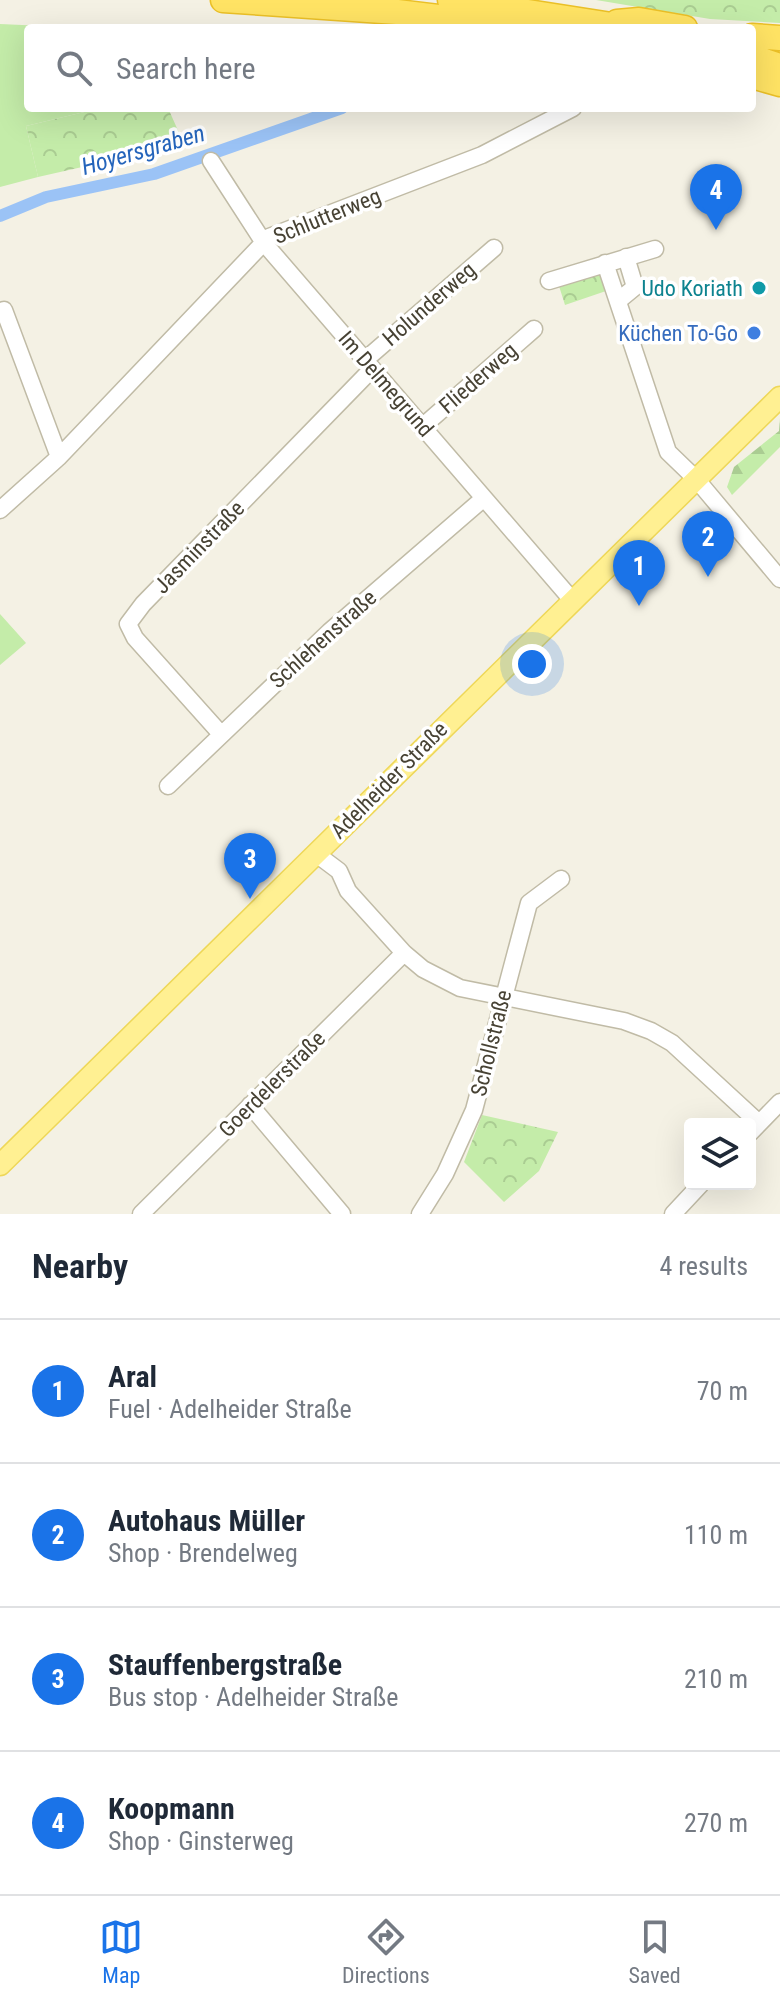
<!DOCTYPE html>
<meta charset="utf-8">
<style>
:root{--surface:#fff;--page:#f6f6f7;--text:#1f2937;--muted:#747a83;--line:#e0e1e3;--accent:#1a73e8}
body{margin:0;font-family:"Roboto Condensed",sans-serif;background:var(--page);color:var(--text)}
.controls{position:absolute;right:24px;bottom:24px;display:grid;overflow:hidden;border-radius:8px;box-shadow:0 8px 32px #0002}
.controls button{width:72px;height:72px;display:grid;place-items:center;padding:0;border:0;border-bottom:2px solid var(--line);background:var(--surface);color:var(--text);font:40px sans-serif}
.you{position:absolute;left:532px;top:664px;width:28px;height:28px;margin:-20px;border:6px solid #fff;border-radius:50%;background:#1a73e8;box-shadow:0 0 0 12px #1a73e833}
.badge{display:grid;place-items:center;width:52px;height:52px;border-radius:50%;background:var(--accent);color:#fff;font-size:26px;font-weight:700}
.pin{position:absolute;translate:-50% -66px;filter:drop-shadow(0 2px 4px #0008)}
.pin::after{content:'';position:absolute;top:42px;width:28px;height:24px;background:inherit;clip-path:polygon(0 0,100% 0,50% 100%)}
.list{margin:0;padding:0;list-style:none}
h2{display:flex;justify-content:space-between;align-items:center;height:104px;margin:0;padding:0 32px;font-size:34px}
h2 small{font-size:26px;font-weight:400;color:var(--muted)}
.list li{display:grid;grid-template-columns:52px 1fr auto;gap:24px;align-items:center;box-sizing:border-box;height:144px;padding:0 32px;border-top:2px solid var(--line)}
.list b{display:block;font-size:30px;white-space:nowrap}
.list p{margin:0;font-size:26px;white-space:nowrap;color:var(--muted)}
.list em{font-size:26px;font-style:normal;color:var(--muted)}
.icon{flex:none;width:44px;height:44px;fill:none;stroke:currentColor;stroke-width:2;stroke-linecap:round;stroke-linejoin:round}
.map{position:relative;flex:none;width:780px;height:1214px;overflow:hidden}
.search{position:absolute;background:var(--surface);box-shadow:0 8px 32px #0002;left:24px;right:24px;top:24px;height:88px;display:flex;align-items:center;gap:20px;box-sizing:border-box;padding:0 28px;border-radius:8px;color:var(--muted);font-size:30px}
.sheet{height:680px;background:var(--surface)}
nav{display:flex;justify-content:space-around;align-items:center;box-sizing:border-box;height:112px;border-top:2px solid var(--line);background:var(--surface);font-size:22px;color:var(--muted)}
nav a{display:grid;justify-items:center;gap:4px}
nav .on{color:var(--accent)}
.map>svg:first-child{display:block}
</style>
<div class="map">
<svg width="780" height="1214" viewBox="0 0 780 1214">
<defs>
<pattern id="forest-firs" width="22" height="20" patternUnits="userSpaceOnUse" patternTransform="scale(2)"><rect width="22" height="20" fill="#c4eca9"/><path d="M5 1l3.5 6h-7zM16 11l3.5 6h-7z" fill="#aacc92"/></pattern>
<pattern id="park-crowns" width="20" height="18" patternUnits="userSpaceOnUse" patternTransform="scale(2)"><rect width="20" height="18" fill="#c4eca9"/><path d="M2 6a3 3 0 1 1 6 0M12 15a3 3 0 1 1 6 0" fill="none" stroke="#aacc92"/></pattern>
</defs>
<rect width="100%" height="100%" fill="#f4f1e4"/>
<path fill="#c4eca9" d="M0,24l88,4h-60v80h73l-75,18 12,51 -38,10z
M0,614l26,29 -26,22z"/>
<path fill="url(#forest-firs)" d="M780,418v29l-48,48 -5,-8 7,-20 45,-36z"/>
<path fill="url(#park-crowns)" d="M596,0h184v23l-70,-4z
M101,108h67l16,36 -146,33 -12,-51z
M599,269l7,22 -41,14 -6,-19z
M482,1115l76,17 -19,39 -35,31 -40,-40z"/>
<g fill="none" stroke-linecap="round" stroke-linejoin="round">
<path stroke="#9bc3f6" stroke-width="12" d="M0,216l46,-19 108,-23 188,-66"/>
<defs>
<path id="minor" d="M211,161l53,82 308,357
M605,263l63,189 29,28 83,99
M549,281l106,-32
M618,301l17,-14 -9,-30
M4,310l55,147
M365,360l129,-112
M422,427l112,-98
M0,510l59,-53 210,-220 213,-82 91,-47
M220,733l-85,-95 -7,-14 15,-20 229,-235
M168,786l161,-154 155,-134
M315,853l24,18 9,20 56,62 19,16 37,19 164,33 27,10 21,12 87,80
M250,1105l92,109
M750,1133l30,-31
M141,1214l263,-261
M420,1214l25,-40 29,-64 55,-207 32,-24
M673,1214l28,-30"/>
<path id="major" d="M0,1165l780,-768"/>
<path id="highway" d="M223,0l174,12 132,16
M450,0l181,28
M617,22l22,-2 46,8
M752,36l28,2
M752,57l28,9
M752,76l28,8"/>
</defs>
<use href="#minor" stroke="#c0bba6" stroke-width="19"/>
<use href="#major" stroke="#eed758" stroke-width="23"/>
<use href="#highway" stroke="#ebc027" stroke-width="27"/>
<use href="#minor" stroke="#fff" stroke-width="16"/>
<use href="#major" stroke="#fff092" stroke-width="20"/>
<use href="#highway" stroke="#ffe364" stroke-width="24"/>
</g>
<circle fill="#0f9aa8" stroke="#fff" stroke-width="3" cx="759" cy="288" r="8"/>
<circle fill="#3f7fe0" stroke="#fff" stroke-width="3" cx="754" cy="333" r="8"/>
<g text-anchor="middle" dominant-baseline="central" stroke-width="7" stroke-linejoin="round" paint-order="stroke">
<g font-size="22" fill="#474234" stroke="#fff">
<text transform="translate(327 216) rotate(-22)">Schlutterweg</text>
<text transform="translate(429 304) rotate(-41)">Holunderweg</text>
<text transform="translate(478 378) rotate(-41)">Fliederweg</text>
<text transform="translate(386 384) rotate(49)">Im Delmegrund</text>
<text transform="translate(199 547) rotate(-46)">Jasminstraße</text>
<text transform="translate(323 639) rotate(-42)">Schlehenstraße</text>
<text transform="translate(389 780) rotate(-45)">Adelheider Straße</text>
<text transform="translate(491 1043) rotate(-76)">Schollstraße</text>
<text transform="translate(272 1084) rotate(-45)">Goerdelerstraße</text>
</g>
<g font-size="22" fill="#0d838f" stroke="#fff" text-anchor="end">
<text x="743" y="288">Udo Koriath</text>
</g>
<g font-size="22" fill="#366cbe" stroke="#fff" text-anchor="end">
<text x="738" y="333">Küchen To-Go</text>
</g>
<g font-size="24" font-style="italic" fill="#2464bb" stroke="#fff">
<text transform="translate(143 150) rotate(-16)">Hoyersgraben</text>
</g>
</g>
</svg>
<div class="controls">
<button><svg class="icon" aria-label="layers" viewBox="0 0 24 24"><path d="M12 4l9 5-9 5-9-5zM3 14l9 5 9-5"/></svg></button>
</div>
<div class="you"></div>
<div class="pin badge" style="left:639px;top:606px">1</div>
<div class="pin badge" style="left:708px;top:577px">2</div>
<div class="pin badge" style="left:250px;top:899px">3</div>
<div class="pin badge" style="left:716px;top:230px">4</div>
<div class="search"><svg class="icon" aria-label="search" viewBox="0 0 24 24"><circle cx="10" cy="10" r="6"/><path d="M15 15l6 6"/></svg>Search here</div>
</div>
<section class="sheet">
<h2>Nearby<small>4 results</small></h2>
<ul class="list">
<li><span class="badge">1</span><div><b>Aral</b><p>Fuel · Adelheider Straße</p></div><em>70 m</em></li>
<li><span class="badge">2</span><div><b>Autohaus Müller</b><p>Shop · Brendelweg</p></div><em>110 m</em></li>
<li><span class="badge">3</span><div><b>Stauffenbergstraße</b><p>Bus stop · Adelheider Straße</p></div><em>210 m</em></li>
<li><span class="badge">4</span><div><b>Koopmann</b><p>Shop · Ginsterweg</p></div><em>270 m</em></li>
</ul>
</section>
<nav>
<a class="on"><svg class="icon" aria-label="map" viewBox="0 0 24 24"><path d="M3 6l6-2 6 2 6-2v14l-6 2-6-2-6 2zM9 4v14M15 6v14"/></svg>Map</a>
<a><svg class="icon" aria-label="directions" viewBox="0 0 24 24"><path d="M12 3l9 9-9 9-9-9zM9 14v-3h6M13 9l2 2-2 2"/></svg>Directions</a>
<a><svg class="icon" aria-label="saved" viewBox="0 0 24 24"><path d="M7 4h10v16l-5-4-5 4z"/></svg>Saved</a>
</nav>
